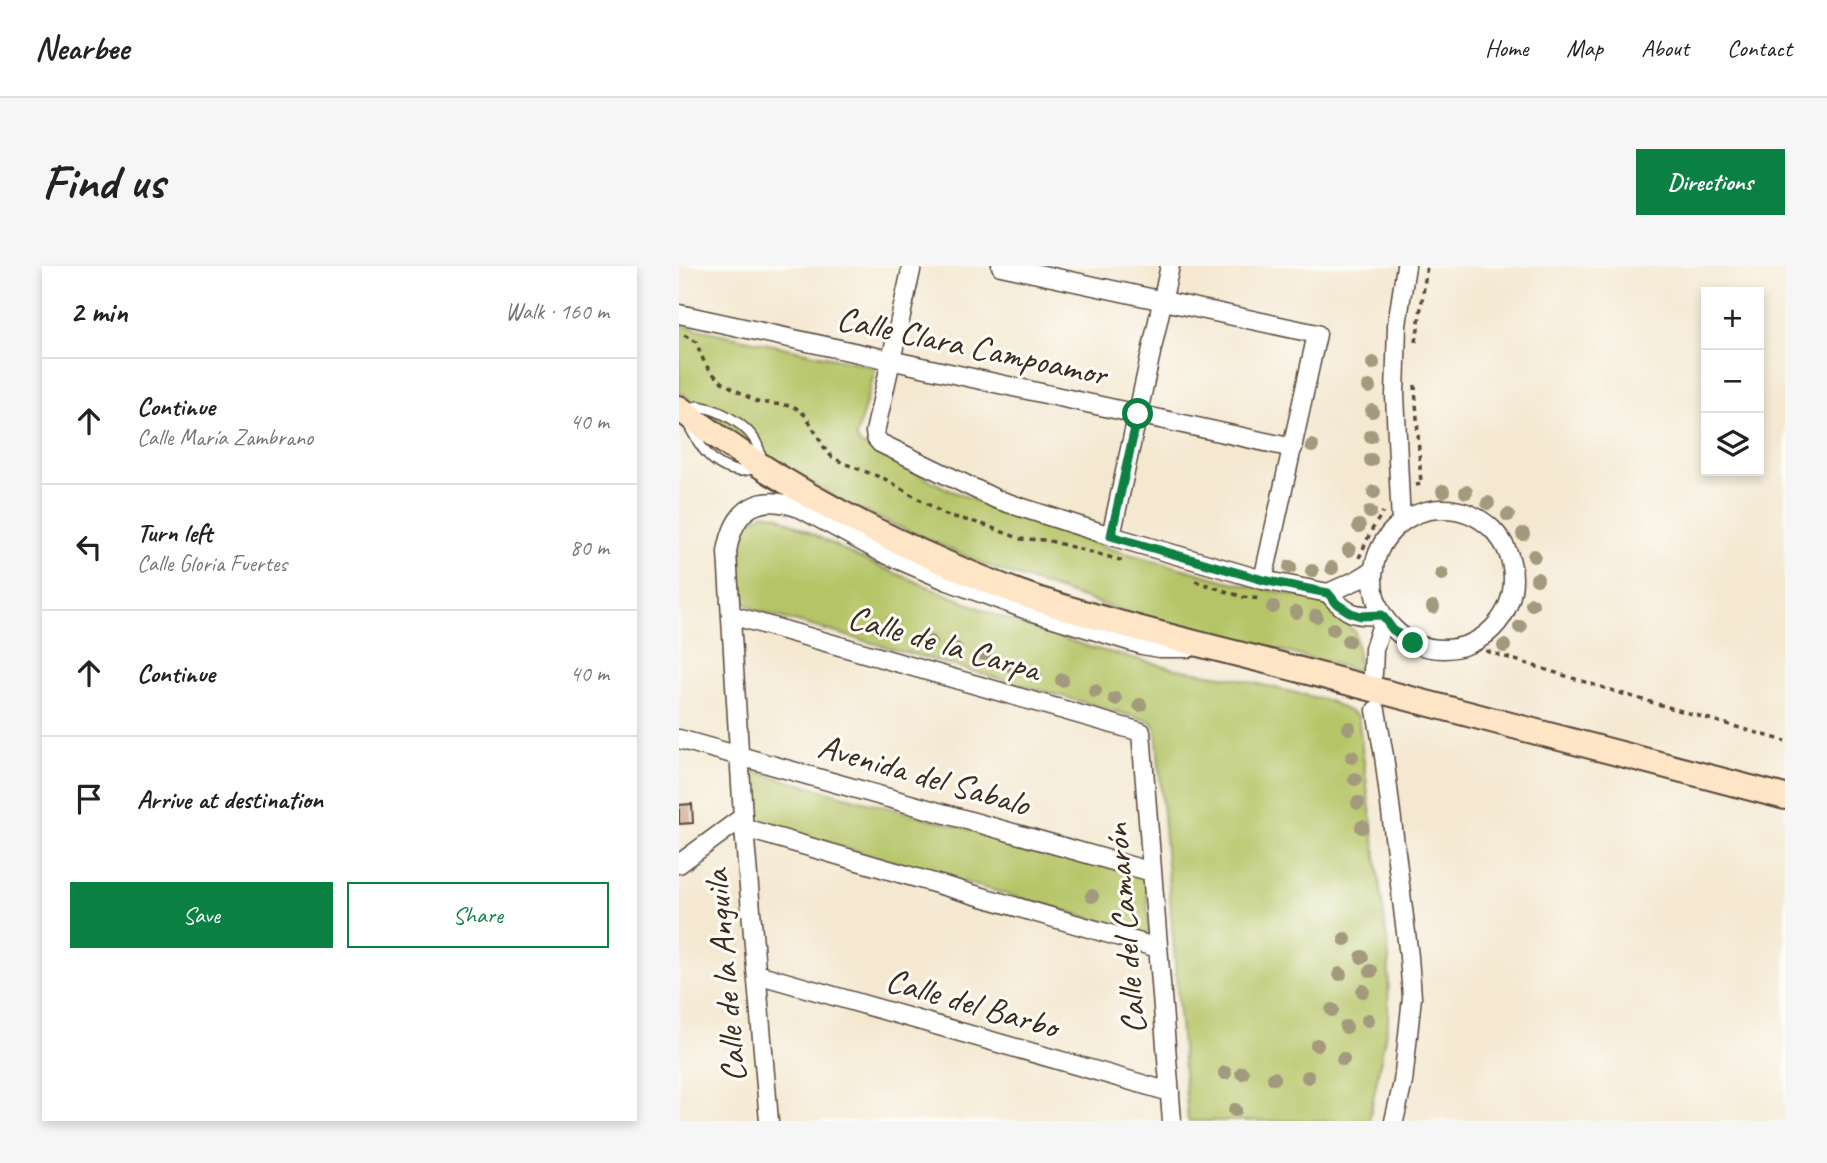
<!DOCTYPE html>
<meta charset="utf-8">
<style>
:root{--surface:#fff;--page:#f6f6f6;--text:#222;--muted:#767676;--line:#e0e0e0;--accent:#0b8043}
body{margin:0;font-family:Caveat,sans-serif;background:var(--page);color:var(--text)}
.controls{position:absolute;right:21px;top:21px;display:grid;overflow:hidden;border-radius:0px;box-shadow:0 4px 10px #0003}
.controls button{width:63px;height:63px;display:grid;place-items:center;padding:0;border:0;border-bottom:2px solid var(--line);background:var(--surface);color:var(--text);font:35px sans-serif}
.stop{position:absolute;width:21px;height:21px;margin:-16px;border:5px solid #0b8043;border-radius:50%;background:#fff}
.stop.end{background:#0b8043;border-color:#fff;box-shadow:0 2px 7px #0008}
.list{margin:0;padding:0;list-style:none}
h2{display:flex;justify-content:space-between;align-items:center;height:91px;margin:0;padding:0 28px;font-size:30px}
h2 small{font-size:23px;font-weight:400;color:var(--muted)}
.list li{display:grid;grid-template-columns:46px 1fr auto;gap:21px;align-items:center;box-sizing:border-box;height:126px;padding:0 28px;border-top:2px solid var(--line)}
.list b{display:block;font-size:26px;white-space:nowrap}
.list p{margin:0;font-size:23px;white-space:nowrap;color:var(--muted)}
.list em{font-size:23px;font-style:normal;color:var(--muted)}
.actions{display:flex;gap:14px;padding:21px 28px}
.actions a{flex:1;padding:16px 0;border:2px solid var(--accent);border-radius:0px;text-align:center;font-size:24px;color:var(--accent)}
.actions .main{background:var(--accent);color:#fff}
.icon{flex:none;width:38px;height:38px;fill:none;stroke:currentColor;stroke-width:2;stroke-linecap:round;stroke-linejoin:round}
.map{position:relative;flex:none;width:1106px;height:855px;overflow:hidden;border-radius:0px}
header{display:flex;align-items:center;gap:42px;box-sizing:border-box;height:98px;padding:0 35px;background:var(--surface);border-bottom:2px solid var(--line)}
header strong{font-size:33px}
nav{display:flex;gap:38px;margin-inline-start:auto;font-size:24px}
.intro{display:flex;align-items:center;justify-content:space-between;box-sizing:border-box;height:168px;padding:0 42px}
h1{margin:0;font-size:49px}
.button{padding:18px 32px;border-radius:0px;background:var(--accent);color:#fff;font-size:24px;font-weight:700}
main{display:flex;gap:42px;padding:0 42px}
aside{flex:1;background:var(--surface);border-radius:0px;box-shadow:0 4px 10px #0003}
.map>svg:first-child{display:block}
</style>
<header>
<strong>Nearbee</strong>
<nav><a>Home</a><a>Map</a><a>About</a><a>Contact</a></nav>
</header>
<div class="intro"><h1>Find us</h1><a class="button">Directions</a></div>
<main>
<aside>
<h2>2 min<small>Walk · 160 m</small></h2>
<ul class="list">
<li><svg class="icon" aria-label="ahead" viewBox="0 0 24 24"><path d="M12 20V5M6 11l6-6 6 6"/></svg><div><b>Continue</b><p>Calle María Zambrano</p></div><em>40 m</em></li>
<li><svg class="icon" aria-label="left" viewBox="0 0 24 24"><path d="M17 20v-9H6M10 6l-5 5 5 5"/></svg><div><b>Turn left</b><p>Calle Gloria Fuertes</p></div><em>80 m</em></li>
<li><svg class="icon" aria-label="ahead" viewBox="0 0 24 24"><path d="M12 20V5M6 11l6-6 6 6"/></svg><div><b>Continue</b></div><em>40 m</em></li>
<li><svg class="icon" aria-label="arrive" viewBox="0 0 24 24"><path d="M6 21V4h12l-3 4 3 4H6"/></svg><div><b>Arrive at destination</b></div></li>
</ul>
<div class="actions"><a class="main">Save</a><a>Share</a></div>
</aside>
<div class="map">
<svg width="1106" height="855" viewBox="0 0 1106 855">
<rect width="100%" height="100%" fill="#fdfcf7"/>
<filter id="ink" filterUnits="userSpaceOnUse"><feTurbulence type="fractalNoise" baseFrequency=".0143" numOctaves="2"/><feDisplacementMap in="SourceGraphic" scale="14" xChannelSelector="R" yChannelSelector="G"/><feConvolveMatrix kernelMatrix="1 2 1 2 8 2 1 2 1" color-interpolation-filters="sRGB"/></filter>
<filter id="wash" filterUnits="userSpaceOnUse"><feTurbulence type="fractalNoise" baseFrequency=".00686" numOctaves="4" result="noise"/><feDisplacementMap in="SourceGraphic" scale="28" xChannelSelector="R" yChannelSelector="G"/><feGaussianBlur stdDeviation="1.57" result="paint"/><feColorMatrix in="noise" values="0 0 0 0 0 0 0 0 0 0 0 0 0 0 0 0 0 1.4 0 .05"/><feComposite in="paint" operator="in"/></filter>
<g filter="url(#wash)">
<rect width="100%" height="100%" fill="#f4e8d1"/>
<path fill="#b5c466" stroke="#787742" stroke-width="2" d="M0,59l197,42 -20,70 4,7 89,46 64,25 98,34 116,32 89,19 18,11 21,21 5,39 -244,-62 -126,-42 -148,-65 -83,-52 -48,-33 -32,-26z
M86,247l13,3 81,42 142,59 91,31 85,21 57,9 95,23 29,15 31,240 -1,65 -19,100h-181l-32,-393 -6,-7 -388,-109c-6,-3 -15,-6 -19,-12 -10,-12 -11,-52 -4,-66 5,-10 17,-16 26,-21z
M73,505l394,106 3,58 -395,-113z"/>
<g id="blocks">
<path fill="#c79e80" d="M13,538l1,19 -14,1v-19z"/>
</g>
</g>
<g filter="url(#ink)">
<use href="#blocks" fill-opacity="0" stroke="#574639" stroke-width="2"/>
<g fill="none" stroke-linecap="round" stroke-linejoin="round">
<defs>
<path id="lane" d="M19,140c21,3 54,20 61,43 2,5 2,12 2,17 -7,2 -14,5 -21,5 -32,-2 -47,-37 -59,-61z"/>
<path id="street" d="M233,0l-37,166 1,6 4,5 116,56 24,8 91,29 152,44 65,13
M322,0l316,68 -54,246
M0,48l614,134
M694 313a70 70 0 1 1 140 0a70 70 0 1 1-140 0Z
M722,257l-6,-128 2,-70 9,-59
M432,270l59,-270
M649,327c18,21 27,24 54,22
M649,327l29,-13 17,-10
M52,349l410,117 31,389
M694,408l1,-25 10,-31
M697,444l8,46 25,201 3,40 -9,85 -9,39
M0,473l473,133
M65,562l414,120
M0,598l64,-47
M78,708l413,118
M90,855l-26,-304 -16,-265c7,-45 33,-60 75,-43l79,43 67,29 82,30 112,34 18,3h29"/>
<path id="secondary" d="M0,142c83,65 175,116 271,157 33,14 66,28 100,38 85,27 172,46 258,69 159,42 318,84 477,125"/>
</defs>
<use href="#lane" stroke="#574639" stroke-width="12"/>
<use href="#street" stroke="#574639" stroke-width="21"/>
<use href="#secondary" stroke="#574639" stroke-width="28"/>
<path stroke="#574639" stroke-width="3.5" stroke-dasharray="5 5" stroke-linecap="butt" d="M5,69l12,7 9,22 6,8 11,10 35,20 36,4 6,4 7,6 19,33 7,8 11,6 42,16 61,36 36,9 39,15 25,1 78,21
M737,76l11,-76
M736,119l6,99 -5,1
M680,292l12,-27 12,-19
M516,315l48,16 18,2
M788,379l163,51 155,45"/>
<use href="#lane" stroke="#fff" stroke-width="9"/>
<use href="#street" stroke="#fff" stroke-width="18"/>
<use href="#secondary" stroke="#fee5c5" stroke-width="24"/>
</g>
<g fill="#a3997b">
<circle cx="694" cy="97" r="7"/>
<circle cx="690" cy="121" r="7"/>
<circle cx="693" cy="145" r="7"/>
<circle cx="692" cy="170" r="7"/>
<circle cx="633" cy="180" r="7"/>
<circle cx="692" cy="194" r="7"/>
<circle cx="764" cy="225" r="7"/>
<circle cx="695" cy="226" r="7"/>
<circle cx="787" cy="226" r="7"/>
<circle cx="809" cy="237" r="7"/>
<circle cx="691" cy="246" r="7"/>
<circle cx="829" cy="249" r="7"/>
<circle cx="680" cy="260" r="7"/>
<circle cx="844" cy="268" r="7"/>
<circle cx="670" cy="284" r="7"/>
<circle cx="855" cy="290" r="7"/>
<circle cx="611" cy="301" r="7"/>
<circle cx="653" cy="302" r="7"/>
<circle cx="633" cy="305" r="7"/>
<circle cx="763" cy="308" r="7"/>
<circle cx="858" cy="313" r="7"/>
<circle cx="853" cy="338" r="7"/>
<circle cx="594" cy="341" r="7"/>
<circle cx="754" cy="341" r="7"/>
<circle cx="617" cy="346" r="7"/>
<circle cx="637" cy="350" r="7"/>
<circle cx="841" cy="361" r="7"/>
<circle cx="654" cy="363" r="7"/>
<circle cx="669" cy="375" r="7"/>
<circle cx="251" cy="376" r="7"/>
<circle cx="825" cy="380" r="7"/>
<circle cx="277" cy="383" r="7"/>
<circle cx="305" cy="388" r="7"/>
<circle cx="334" cy="401" r="7"/>
<circle cx="356" cy="407" r="7"/>
<circle cx="383" cy="414" r="7"/>
<circle cx="416" cy="425" r="7"/>
<circle cx="436" cy="433" r="7"/>
<circle cx="461" cy="439" r="7"/>
<circle cx="670" cy="462" r="7"/>
<circle cx="673" cy="491" r="7"/>
<circle cx="676" cy="513" r="7"/>
<circle cx="679" cy="537" r="7"/>
<circle cx="683" cy="561" r="7"/>
<circle cx="413" cy="630" r="7"/>
<circle cx="666" cy="673" r="7"/>
<circle cx="683" cy="691" r="7"/>
<circle cx="692" cy="705" r="7"/>
<circle cx="661" cy="708" r="7"/>
<circle cx="684" cy="725" r="7"/>
<circle cx="653" cy="744" r="7"/>
<circle cx="689" cy="754" r="7"/>
<circle cx="667" cy="761" r="7"/>
<circle cx="638" cy="779" r="7"/>
<circle cx="664" cy="793" r="7"/>
<circle cx="546" cy="807" r="7"/>
<circle cx="563" cy="807" r="7"/>
<circle cx="629" cy="811" r="7"/>
<circle cx="595" cy="812" r="7"/>
<circle cx="556" cy="844" r="7"/>
</g>
</g>
<g fill="none" stroke-linecap="round" stroke-linejoin="round" filter="url(#ink)">
<path stroke="#0b8043" stroke-width="9" d="M459,148l-27,122 152,44 65,13 9,11 14,9 10,3 21,-1 11,15 20,13"/>
</g>
<g text-anchor="middle" dominant-baseline="central" stroke-width="6" stroke-linejoin="round" paint-order="stroke">
<g font-size="35" fill="#3b2a1e" stroke="#fdfcf7">
<text transform="translate(293 80) rotate(12)">Calle Clara Campoamor</text>
<text transform="translate(265 377) rotate(16)">Calle de la Carpa</text>
<text transform="translate(245 509) rotate(16)">Avenida del Sabalo</text>
<text transform="translate(446 663) rotate(-95)">Calle del Camarón</text>
<text transform="translate(46 710) rotate(-95)">Calle de la Anguila</text>
<text transform="translate(293 737) rotate(16)">Calle del Barbo</text>
</g>
</g>
</svg>
<div class="controls">
<button>+</button>
<button>−</button>
<button><svg class="icon" aria-label="layers" viewBox="0 0 24 24"><path d="M12 4l9 5-9 5-9-5zM3 14l9 5 9-5"/></svg></button>
</div>
<div class="stop" style="left:459px;top:148px"></div>
<div class="stop end" style="left:734px;top:377px"></div>
</div>
</main>
